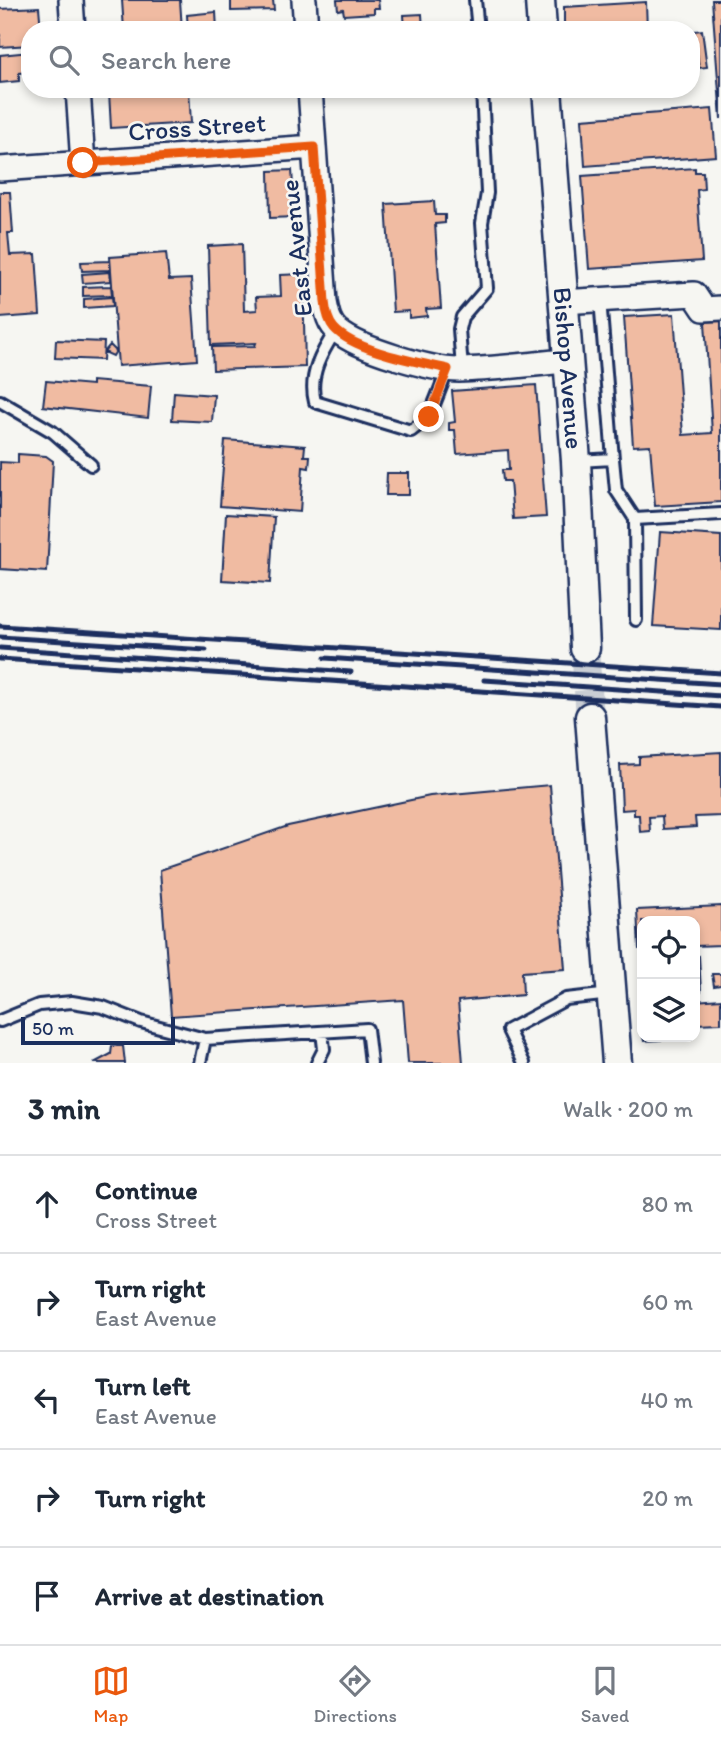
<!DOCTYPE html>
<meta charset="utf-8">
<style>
:root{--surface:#fff;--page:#f6f6f7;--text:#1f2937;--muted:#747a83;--line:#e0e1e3;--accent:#ea580c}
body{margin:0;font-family:Itim,sans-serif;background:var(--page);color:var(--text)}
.controls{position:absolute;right:21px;bottom:21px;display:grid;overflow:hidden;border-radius:14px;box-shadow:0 4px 10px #0003}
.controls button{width:63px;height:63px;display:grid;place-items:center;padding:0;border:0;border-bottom:2px solid var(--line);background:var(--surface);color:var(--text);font:35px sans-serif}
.scale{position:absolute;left:21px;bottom:18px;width:154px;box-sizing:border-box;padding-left:7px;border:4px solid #1b2f5e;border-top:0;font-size:19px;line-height:24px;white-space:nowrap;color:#1b2f5e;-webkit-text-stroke:5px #f6f6f2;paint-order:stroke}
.stop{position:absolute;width:21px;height:21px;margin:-16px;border:5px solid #ea580c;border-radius:50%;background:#fff}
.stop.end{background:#ea580c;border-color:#fff;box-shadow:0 2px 7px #0008}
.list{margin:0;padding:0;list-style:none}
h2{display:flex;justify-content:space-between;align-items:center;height:91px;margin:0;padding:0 28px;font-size:30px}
h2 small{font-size:23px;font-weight:400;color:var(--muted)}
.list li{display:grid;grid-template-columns:46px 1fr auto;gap:21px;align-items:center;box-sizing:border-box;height:98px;padding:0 28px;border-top:2px solid var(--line)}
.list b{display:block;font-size:26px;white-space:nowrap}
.list p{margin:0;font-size:23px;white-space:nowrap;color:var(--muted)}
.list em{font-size:23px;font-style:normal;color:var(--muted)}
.icon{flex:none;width:38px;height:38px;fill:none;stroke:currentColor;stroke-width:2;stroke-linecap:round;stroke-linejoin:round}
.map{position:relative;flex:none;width:721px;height:1063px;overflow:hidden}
.search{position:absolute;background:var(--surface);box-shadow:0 4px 10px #0003;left:21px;right:21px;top:21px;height:77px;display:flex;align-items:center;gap:18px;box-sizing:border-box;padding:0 24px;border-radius:28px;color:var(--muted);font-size:26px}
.sheet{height:581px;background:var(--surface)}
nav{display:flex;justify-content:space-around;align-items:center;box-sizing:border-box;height:98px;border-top:2px solid var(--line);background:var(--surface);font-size:19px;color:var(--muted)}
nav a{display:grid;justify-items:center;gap:4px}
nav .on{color:var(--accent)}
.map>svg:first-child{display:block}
</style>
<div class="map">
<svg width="721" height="1063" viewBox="0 0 721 1063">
<rect width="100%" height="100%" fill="#f6f6f2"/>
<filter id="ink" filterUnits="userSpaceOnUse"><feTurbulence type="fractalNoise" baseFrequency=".0143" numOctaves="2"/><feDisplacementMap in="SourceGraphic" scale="14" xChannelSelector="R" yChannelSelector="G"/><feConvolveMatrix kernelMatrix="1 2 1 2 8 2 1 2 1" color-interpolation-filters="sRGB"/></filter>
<g filter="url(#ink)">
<path fill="#f0bba2" stroke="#1b2f5e" stroke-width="2" d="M122,0h58l2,30h-58z
M231,0h42l1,10 -43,1z
M337,0h41l1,8h-5v5l-30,2 -1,-6 -5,1z
M712,0h9v119z
M646,2l1,28h-83v-23z
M39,7l2,23h-11v15l-30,2v-38z
M216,12l1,18h-29l-1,-15z
M422,14l1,16h-18l-1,-15z
M385,22l1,8h-48v-5z
M702,30l5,37 -8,1 -5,-37z
M30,52v20l-11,1v8l-19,2v-28z
M189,89l2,34 -80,5 -2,-36z
M712,109l4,47 -131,10 -3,-47z
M695,168v4h8l1,17 -7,1 5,71 -113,8 -7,-93z
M292,170l3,47 -25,1 -1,-47z
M0,192h10l3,41h-5l2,22 26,-1 4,61 -40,3z
M434,201l1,14h10v8l-10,1 6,84 -15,1 1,7 -18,2v-7l-16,1 -7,-108z
M242,244l2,67 13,-1 -1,-13 25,-1 -1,-21 23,-1 2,93 -92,3 -1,-23 43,-1 1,-3 -45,2 -3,-99z
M166,253l3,27 22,-1 6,81 -79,6 -8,-109z
M110,261v9l-28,1 -1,-9z
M110,272l1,9 -28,2 -1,-9z
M111,286l1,9 -29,1v-9z
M112,297l1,9 -29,2v-9z
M674,314l9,121 29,-2 -7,-111 16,-1v181l-66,4 -5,-61 -17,1 -9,-129z
M56,340l48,2 -1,18 -48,-2z
M110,345l6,6 -3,5 -9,-4z
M46,381l46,4v-4l59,5 -3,32 -105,-12z
M536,385l10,132 -33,2 -3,-38h-7l-1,-11h7l-1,-20 -51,4 -2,-24h-6v-7l6,-1 -3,-31z
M174,392l40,3 -2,27 -40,-2z
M225,440l80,6 -1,10h6l-1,12 -6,-1 -3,45 -80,-6z
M18,454l28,2 7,5 -6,111 -47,-3v-107l18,1z
M387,473h22v22h-23z
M226,514l48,3 -4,66 -48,-3z
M660,532l61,4v94l-68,-4z
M721,752v64l-26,1 1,10 -33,2 -1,-13 -13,1 1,14 -10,1 -1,-17h-5v-6l-12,1 -2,-45 19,-1v-7z
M550,785l15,184 -43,3 1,23 -65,6 5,62h-55l-5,-63 -232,16 -11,-146 128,-44 142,-30z
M721,906v39l-26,1v-25h-53v28h-3l-2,-39z
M699,956l2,36 -6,1v-36z
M712,974h9v11l-7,1z
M721,999v24l-26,1v-23z
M643,1037h31l1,2 -31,2z
M112,1046h11l2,17h-31l17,-9z"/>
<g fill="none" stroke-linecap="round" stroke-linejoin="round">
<path stroke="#caced4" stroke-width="28" stroke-dasharray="28 14" stroke-linecap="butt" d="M585,648l5,69"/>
<defs>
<path id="service" d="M475,0l3,30
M600,299l13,160
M336,330c-14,22 -28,45 -21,72l96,29 18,-14 19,-48
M462,369l-3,-40 3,-12 25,-29 -5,-65 5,-30 -5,-104
M0,401l53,31 38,33
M578,461l35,-2 3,31 19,29 1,101
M635,519l86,-5
M0,1021l39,-16 33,-3 31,5 38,15 64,17 162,-10 4,34
M200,1063l5,-24
M317,1063l7,-14 -2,-17
M524,1063l-16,-33 58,-31 45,-5"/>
<path id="minor" d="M71,0l2,30
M304,0l2,30
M78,89l5,75
M310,89l15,213c2,11 4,22 13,29 21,18 93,39 121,39 36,-1 72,-6 107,-9
M0,169l314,-22
M562,302l132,-8 10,15 17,-1"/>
<g id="tertiary">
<path d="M540,0l2,30"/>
<path id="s1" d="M547,89l29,372 9,187"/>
<path d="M590,717l27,346"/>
</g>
</defs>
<use href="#service" stroke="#1b2f5e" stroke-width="16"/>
<use href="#minor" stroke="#1b2f5e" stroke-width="28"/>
<use href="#tertiary" stroke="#1b2f5e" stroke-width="33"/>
<use href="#service" stroke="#f6f6f2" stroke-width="10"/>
<use href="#minor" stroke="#f6f6f2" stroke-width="23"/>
<use href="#tertiary" stroke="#f6f6f2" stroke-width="28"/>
<path stroke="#1b2f5e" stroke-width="5" d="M0,626l721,47
M0,637l206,13
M0,648l351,24
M325,658l396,26
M0,659l721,48
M484,680l237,16"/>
</g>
</g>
<g fill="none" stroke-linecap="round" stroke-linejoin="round" filter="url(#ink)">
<path stroke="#ea580c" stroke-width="9" d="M83,163l231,-16 11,155c1,10 3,19 9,26 20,23 84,34 114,41l-19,48"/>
</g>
<g text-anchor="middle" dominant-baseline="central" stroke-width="5" stroke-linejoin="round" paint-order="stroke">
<g font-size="26" fill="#1b2f5e" stroke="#f6f6f2">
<text transform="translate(197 127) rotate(-4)">Cross Street</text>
<text transform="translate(296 248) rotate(-96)">East Avenue</text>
<text stroke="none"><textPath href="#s1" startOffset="280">Bishop Avenue</textPath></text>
</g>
</g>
</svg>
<div class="controls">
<button><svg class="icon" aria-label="locate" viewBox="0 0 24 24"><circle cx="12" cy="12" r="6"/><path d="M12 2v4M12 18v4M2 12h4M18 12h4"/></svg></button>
<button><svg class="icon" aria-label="layers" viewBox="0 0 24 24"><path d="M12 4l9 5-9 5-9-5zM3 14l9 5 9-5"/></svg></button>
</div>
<div class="scale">50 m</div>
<div class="stop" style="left:83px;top:163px"></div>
<div class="stop end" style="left:429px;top:417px"></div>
<div class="search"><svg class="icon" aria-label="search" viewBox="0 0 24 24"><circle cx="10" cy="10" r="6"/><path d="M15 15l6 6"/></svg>Search here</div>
</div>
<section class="sheet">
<h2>3 min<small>Walk · 200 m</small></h2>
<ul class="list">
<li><svg class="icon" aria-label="ahead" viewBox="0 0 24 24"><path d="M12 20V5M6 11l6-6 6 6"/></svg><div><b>Continue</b><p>Cross Street</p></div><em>80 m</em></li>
<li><svg class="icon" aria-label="right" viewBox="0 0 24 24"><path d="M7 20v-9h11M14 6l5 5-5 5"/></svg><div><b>Turn right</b><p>East Avenue</p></div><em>60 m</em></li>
<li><svg class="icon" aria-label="left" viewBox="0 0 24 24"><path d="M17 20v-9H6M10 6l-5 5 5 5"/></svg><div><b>Turn left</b><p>East Avenue</p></div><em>40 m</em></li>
<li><svg class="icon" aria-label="right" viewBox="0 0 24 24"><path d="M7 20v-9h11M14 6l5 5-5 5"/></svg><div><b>Turn right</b></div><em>20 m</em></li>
<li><svg class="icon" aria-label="arrive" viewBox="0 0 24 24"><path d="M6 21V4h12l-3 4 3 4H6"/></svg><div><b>Arrive at destination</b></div></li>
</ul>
</section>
<nav>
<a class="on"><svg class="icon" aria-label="map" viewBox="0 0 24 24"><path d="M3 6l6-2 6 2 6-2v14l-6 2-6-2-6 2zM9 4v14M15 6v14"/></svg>Map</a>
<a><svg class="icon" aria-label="directions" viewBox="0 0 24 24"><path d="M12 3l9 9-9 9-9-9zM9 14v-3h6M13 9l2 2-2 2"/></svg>Directions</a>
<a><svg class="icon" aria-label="saved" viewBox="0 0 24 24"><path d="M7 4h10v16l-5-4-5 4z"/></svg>Saved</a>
</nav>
